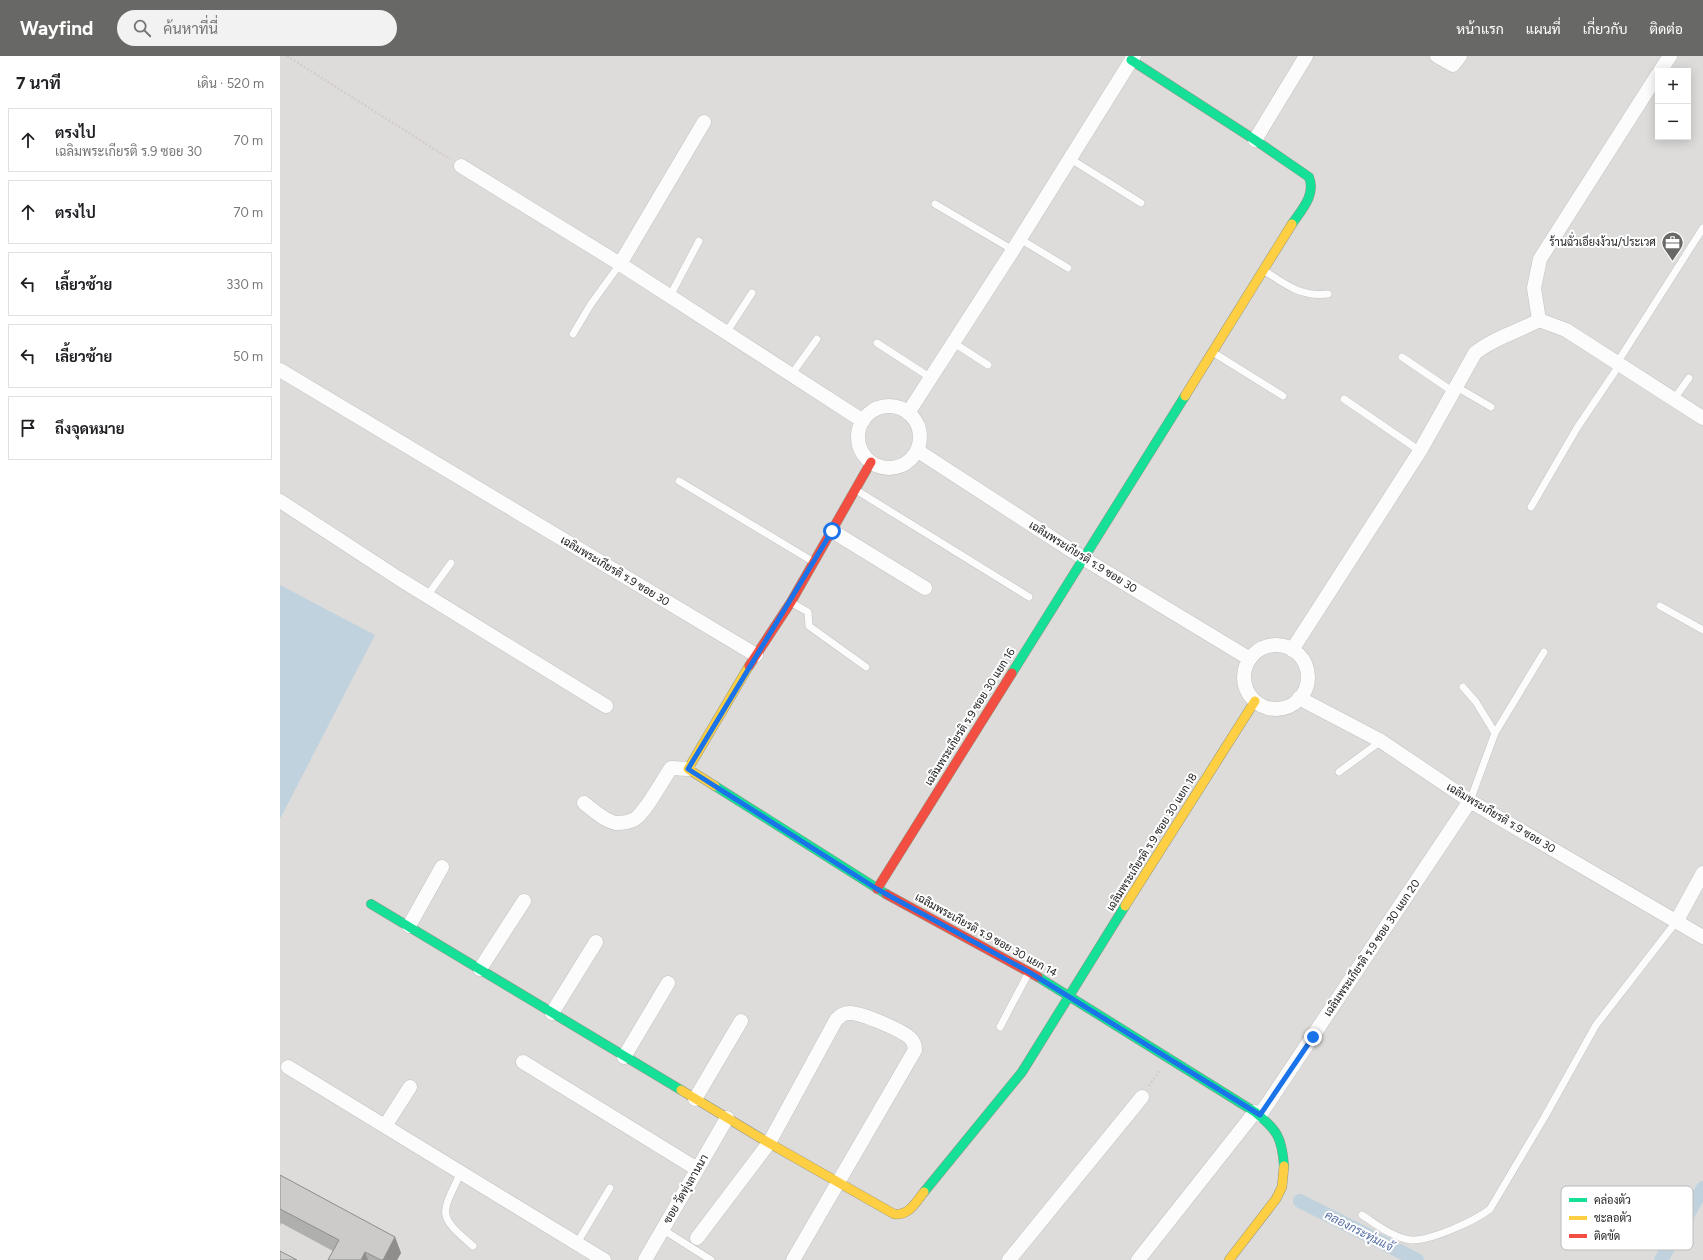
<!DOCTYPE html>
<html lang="th">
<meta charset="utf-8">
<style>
:root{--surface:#fff;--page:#f2f2f2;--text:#202124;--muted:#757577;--line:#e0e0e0;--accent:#686866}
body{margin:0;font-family:Figtree,Sarabun,sans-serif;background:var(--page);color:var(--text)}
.controls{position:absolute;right:12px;top:12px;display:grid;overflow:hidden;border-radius:0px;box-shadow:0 2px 10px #0003}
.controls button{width:36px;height:36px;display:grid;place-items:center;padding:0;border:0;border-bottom:1px solid var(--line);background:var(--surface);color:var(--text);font:20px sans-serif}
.stop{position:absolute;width:12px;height:12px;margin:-9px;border:3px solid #1a73e8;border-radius:50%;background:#fff}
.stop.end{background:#1a73e8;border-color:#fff;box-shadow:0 1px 4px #0008}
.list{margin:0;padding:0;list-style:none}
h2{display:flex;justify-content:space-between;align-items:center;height:52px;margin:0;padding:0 16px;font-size:17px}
h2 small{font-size:13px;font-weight:400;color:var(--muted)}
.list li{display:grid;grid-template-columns:26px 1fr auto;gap:12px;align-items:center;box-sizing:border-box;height:64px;margin:0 8px 8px;padding:0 8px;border:1px solid var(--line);border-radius:0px}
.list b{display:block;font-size:15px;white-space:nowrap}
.list p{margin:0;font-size:13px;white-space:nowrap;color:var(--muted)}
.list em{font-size:13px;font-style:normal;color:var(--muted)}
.icon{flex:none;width:22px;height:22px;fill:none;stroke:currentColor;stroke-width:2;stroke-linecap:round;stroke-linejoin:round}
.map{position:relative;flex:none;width:1423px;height:1204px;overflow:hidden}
header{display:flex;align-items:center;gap:24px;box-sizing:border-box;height:56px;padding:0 20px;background:var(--accent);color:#fff}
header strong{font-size:19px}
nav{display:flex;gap:22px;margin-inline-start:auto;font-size:14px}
.search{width:280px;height:36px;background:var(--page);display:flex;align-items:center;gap:10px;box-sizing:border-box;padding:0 14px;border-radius:22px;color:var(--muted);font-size:15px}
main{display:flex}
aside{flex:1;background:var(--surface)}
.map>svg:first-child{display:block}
</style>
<header>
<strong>Wayfind</strong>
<div class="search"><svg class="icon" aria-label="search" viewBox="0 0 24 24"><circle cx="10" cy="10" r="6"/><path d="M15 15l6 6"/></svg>ค้นหาที่นี่</div>
<nav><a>หน้าแรก</a><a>แผนที่</a><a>เกี่ยวกับ</a><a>ติดต่อ</a></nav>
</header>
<main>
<aside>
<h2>7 นาที<small>เดิน · 520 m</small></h2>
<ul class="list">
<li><svg class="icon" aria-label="ahead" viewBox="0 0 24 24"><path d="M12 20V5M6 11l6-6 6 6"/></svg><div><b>ตรงไป</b><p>เฉลิมพระเกียรติ ร.9 ซอย 30</p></div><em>70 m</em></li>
<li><svg class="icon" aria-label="ahead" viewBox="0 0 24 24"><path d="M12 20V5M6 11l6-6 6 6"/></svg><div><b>ตรงไป</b></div><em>70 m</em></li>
<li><svg class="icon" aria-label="left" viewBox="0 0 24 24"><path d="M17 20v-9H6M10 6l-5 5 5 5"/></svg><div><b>เลี้ยวซ้าย</b></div><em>330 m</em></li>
<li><svg class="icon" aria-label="left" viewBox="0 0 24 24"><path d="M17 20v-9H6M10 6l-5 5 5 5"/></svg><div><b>เลี้ยวซ้าย</b></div><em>50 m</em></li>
<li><svg class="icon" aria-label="arrive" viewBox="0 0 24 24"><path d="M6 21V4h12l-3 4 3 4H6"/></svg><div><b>ถึงจุดหมาย</b></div></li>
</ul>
</aside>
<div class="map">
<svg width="1423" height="1204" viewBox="0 0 1423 1204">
<rect width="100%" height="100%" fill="#eeede9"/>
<path fill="#dddcda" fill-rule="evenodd" d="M0,0h1423v1204h-1423zM1378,15h30v66h-30z"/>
<path fill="#c0d2dd" d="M0,529l95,50 -95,184z"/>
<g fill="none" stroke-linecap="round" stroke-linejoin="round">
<path stroke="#c0d2dd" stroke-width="14" d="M1020,1145l117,59
M1381,1204l42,-72"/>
<defs>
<path id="lane" d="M789,102l72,45
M655,148l78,46
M740,183l48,29
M985,215c21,14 36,26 63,23
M390,240l29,-55
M446,277l26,-40
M293,278l18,-30 29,-40
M597,287l54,35
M674,287l34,22
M934,297l69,43
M1122,301l50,34
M1337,307l86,-135
M511,319l26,-36
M1175,330l36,21
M1064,343l76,52
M1394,343l15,-21
M399,425l133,80
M576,434l173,107
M1251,451l46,-79 43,-64
M147,540l24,-33
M512,547l16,9 1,14 57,41
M1380,550l43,24
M1183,631l13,15 19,31
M1059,716l42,-31
M1190,745l25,-68 49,-81
M720,971l29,-55
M181,1116c-19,42 -26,42 12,74
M1082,1159c14,9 31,23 49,25 19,1 64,-19 79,-31l54,-91 52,-93 80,-103
M382,1173l49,31
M297,1187l33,-55"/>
<path id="street" d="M1157,0l16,9 7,-9
M1380,15l10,-15
M424,66l-84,142 243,157
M975,84l51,-84
M181,110l159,98
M1259,264l-5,-32 6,-29 118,-185
M1259,264l27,10 137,88
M0,314l476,285
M578 381a31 31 0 1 1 62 0a31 31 0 1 1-62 0Z
M628,357l105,-163 121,-194
M638,395l165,107 167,101
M0,445l118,77 208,128
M552,475l93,57
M964 621a32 32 0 1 1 64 0a32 32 0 1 1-64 0Z
M1012,594l128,-199 55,-98c18,-15 43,-21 64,-33
M1019,642l82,43 89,60 233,136
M304,747c9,7 21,18 32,20 6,0 14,-1 19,-4 12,-9 27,-38 36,-51l17,1
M1396,866l27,-49
M129,870l33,-59
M200,913l44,-68
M272,957l44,-71
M344,1001l44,-74
M243,1006l174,107
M8,1011l316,193
M415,1043l46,-78
M980,1059l210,-314
M105,1070l25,-39
M417,1182l72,-95 67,-123c4,-4 7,-7 13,-7 11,-1 55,18 62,26 3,3 4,7 4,11l-122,210
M365,1204l82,-142
M729,1204l133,-163
M858,1204l117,-148"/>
<path id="fast" d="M851,4l124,80 54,37c7,18 -7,32 -17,47
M732,617l173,-277
M435,730l171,108
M91,848l310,186
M758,921l217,135c22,18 27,25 29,54
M644,1136l98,-120 103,-166"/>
<path id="slow" d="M905,340l107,-172
M435,730l-27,-17 61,-103
M845,850l130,-205
M401,1034l81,49 132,75c15,2 22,-12 30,-22
M949,1204l47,-61 6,-12 2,-21"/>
<path id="jam" d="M469,610l42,-64 80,-140
M597,833l135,-216
M606,838l152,83"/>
</defs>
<use href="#lane" stroke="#c4c3c1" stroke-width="8"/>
<use href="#street" stroke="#c4c3c1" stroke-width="15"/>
<use href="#fast" stroke="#919683" stroke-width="10"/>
<use href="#slow" stroke="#919683" stroke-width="10"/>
<use href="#jam" stroke="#919683" stroke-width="10"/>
<path stroke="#d6cdc9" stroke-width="2.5" stroke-dasharray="2 2" stroke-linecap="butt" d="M7,0l163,103
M869,1030l11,-16"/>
<use href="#lane" stroke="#fcfcfc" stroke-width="7"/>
<use href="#street" stroke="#fcfcfc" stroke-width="14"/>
<use href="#fast" stroke="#16e098" stroke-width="9"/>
<use href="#slow" stroke="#ffcf43" stroke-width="9"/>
<use href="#jam" stroke="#f24e42" stroke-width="9"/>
</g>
<path fill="#afafad" d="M0,1119l115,62 6,16 -4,7h-69l5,-9 -52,-28 -1,3z"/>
<path fill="#8f8e8d" d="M115,1181l6,16 -4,7h-14z
M85,1196l3,8h-7z"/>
<path fill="#cccbc9" stroke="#8f8e8d" d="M0,1119l115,62 -12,23h-2l-16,-8 -4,8h-33l11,-20 -59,-31z
M0,1195l17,9h-17z"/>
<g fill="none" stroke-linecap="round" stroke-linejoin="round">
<path stroke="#1a73e8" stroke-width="5" d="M552,475l-144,238 189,120 152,83 231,143 53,-78"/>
</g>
<defs>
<symbol id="office-pin" viewBox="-11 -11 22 30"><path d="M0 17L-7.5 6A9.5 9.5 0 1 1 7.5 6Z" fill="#686866" stroke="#fff"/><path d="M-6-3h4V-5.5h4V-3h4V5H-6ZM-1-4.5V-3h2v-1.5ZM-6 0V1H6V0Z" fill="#fff"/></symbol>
</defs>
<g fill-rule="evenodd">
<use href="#office-pin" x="1380" y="174" width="25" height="34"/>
</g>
<g text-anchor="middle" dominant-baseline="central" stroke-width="4" stroke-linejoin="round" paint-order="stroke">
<g font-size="11" fill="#202020" stroke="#fff" text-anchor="end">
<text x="1376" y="186">ร้านฉั่วเอียงง้วน/ประเวศ</text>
</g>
<g font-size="11" fill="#202020" stroke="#fff">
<text transform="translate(803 501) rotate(32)">เฉลิมพระเกียรติ ร.9 ซอย 30</text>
<text transform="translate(335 515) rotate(31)">เฉลิมพระเกียรติ ร.9 ซอย 30</text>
<text transform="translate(690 661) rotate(-58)">เฉลิมพระเกียรติ ร.9 ซอย 30 แยก 16</text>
<text transform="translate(1221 762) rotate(31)">เฉลิมพระเกียรติ ร.9 ซอย 30</text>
<text transform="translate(872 786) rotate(-58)">เฉลิมพระเกียรติ ร.9 ซอย 30 แยก 18</text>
<text transform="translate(706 879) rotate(29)">เฉลิมพระเกียรติ ร.9 ซอย 30 แยก 14</text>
<text transform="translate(1092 892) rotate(-56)">เฉลิมพระเกียรติ ร.9 ซอย 30 แยก 20</text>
<text transform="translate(406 1133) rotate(-60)">ซอย วัดทุ่งลานนา</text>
</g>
<g font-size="12" font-style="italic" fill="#576fa5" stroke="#fff">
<text transform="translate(1079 1175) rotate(27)">คลองกระทุ่มแจ้</text>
</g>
</g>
<rect x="1281" y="1130" width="132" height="64" rx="6" fill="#fff" stroke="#bcbcbc" stroke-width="1"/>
<rect x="1289" y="1142" width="18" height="4" fill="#16e098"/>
<rect x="1289" y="1160" width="18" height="4" fill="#ffcf43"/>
<rect x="1289" y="1178" width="18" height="4" fill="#f24e42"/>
<g font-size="11" fill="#202020">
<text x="1314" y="1148">คล่องตัว</text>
<text x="1314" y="1166">ชะลอตัว</text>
<text x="1314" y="1184">ติดขัด</text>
</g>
</svg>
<div class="controls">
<button>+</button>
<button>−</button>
</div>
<div class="stop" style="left:552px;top:475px"></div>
<div class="stop end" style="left:1033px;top:981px"></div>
</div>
</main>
